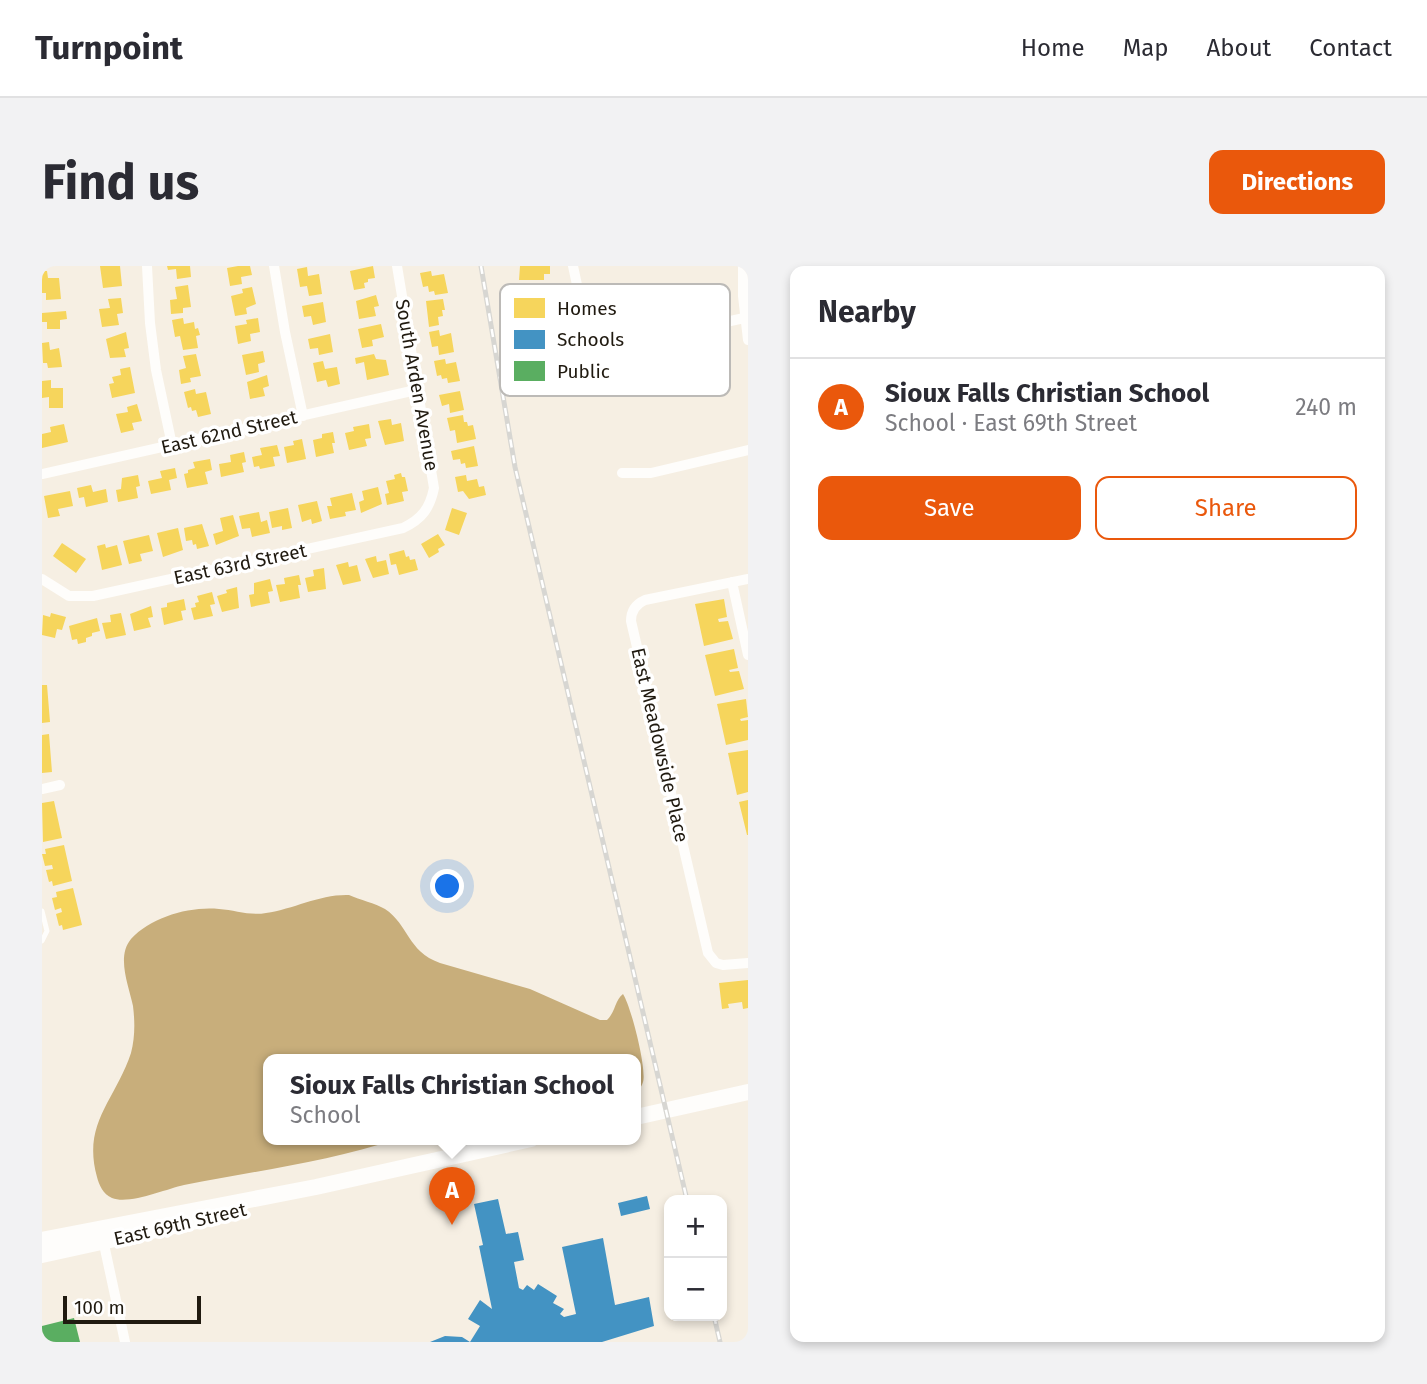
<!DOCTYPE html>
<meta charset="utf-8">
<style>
:root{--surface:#fff;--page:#f2f2f3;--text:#2b2b33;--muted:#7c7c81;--line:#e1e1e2;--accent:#ea580c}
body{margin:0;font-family:"Fira Sans",sans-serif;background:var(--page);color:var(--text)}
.controls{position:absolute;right:21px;bottom:21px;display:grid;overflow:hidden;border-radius:14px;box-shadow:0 4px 10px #0003}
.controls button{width:63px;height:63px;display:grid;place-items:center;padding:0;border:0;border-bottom:2px solid var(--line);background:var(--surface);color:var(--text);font:35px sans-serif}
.scale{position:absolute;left:21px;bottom:18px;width:138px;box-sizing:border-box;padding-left:7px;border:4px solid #201a10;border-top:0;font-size:19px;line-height:24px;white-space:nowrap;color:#201a10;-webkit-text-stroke:5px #fff;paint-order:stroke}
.you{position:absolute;left:406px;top:621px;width:24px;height:24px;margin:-18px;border:5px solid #fff;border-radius:50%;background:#1a73e8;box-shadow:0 0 0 10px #1a73e833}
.badge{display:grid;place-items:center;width:46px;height:46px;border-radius:50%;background:var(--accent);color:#fff;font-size:23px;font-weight:700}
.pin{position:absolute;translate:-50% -58px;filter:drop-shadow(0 2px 4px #0008)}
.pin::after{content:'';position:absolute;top:37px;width:24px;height:21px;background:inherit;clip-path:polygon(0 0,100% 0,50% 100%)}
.popup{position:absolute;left:221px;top:788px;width:378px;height:91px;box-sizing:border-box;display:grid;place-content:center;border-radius:14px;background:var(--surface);filter:drop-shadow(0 2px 5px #0005);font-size:23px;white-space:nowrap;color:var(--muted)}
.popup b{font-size:26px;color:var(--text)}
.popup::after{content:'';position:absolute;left:50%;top:100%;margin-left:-14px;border:14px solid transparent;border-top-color:var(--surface)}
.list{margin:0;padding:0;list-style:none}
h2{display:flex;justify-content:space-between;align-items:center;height:91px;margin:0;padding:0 28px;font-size:30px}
h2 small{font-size:23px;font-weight:400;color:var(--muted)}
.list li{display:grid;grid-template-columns:46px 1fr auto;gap:21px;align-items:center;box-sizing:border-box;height:98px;padding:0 28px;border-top:2px solid var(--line)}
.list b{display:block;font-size:26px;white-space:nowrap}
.list p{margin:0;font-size:23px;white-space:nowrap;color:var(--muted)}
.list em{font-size:23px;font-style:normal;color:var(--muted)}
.actions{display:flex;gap:14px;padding:21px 28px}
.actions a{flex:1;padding:16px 0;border:2px solid var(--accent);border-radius:14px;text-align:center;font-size:24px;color:var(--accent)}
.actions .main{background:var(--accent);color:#fff}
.map{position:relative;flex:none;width:706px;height:1076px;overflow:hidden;border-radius:14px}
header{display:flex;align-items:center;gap:42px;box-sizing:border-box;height:98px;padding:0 35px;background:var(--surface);border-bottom:2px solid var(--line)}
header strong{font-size:33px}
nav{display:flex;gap:38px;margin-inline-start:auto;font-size:24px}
.intro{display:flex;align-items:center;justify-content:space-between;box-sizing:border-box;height:168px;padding:0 42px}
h1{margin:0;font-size:49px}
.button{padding:18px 32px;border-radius:14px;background:var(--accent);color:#fff;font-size:24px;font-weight:700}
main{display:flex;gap:42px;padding:0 42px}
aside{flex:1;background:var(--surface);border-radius:14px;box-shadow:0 4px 10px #0003}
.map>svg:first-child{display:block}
</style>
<header>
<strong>Turnpoint</strong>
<nav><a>Home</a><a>Map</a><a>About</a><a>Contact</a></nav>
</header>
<div class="intro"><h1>Find us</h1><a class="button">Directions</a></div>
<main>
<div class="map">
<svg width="706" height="1076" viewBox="0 0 706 1076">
<rect width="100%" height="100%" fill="#f6efe3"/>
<path fill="#c8ae7b" d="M307,629c11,5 26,8 36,14 24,16 22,42 55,54l90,26 70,31h7c8,-7 8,-20 16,-26 8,12 24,75 20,88 -2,6 -3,6 -7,9v-32h-368v80h129c-69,23 -142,32 -213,46 -18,4 -55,20 -72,13 -9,-4 -13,-13 -15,-21 -15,-54 18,-76 34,-124 4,-15 4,-31 2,-47 -4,-20 -17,-49 -2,-67 20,-22 59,-33 88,-30 16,1 31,7 47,4 28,-4 54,-19 83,-18z"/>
<path fill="#f6d55c" d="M58,0h20l2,20 -19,2z
M125,0h23l1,11 -14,2 -1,-10 -8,1z
M196,0h12l2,9 -11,2 1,7 -12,2 -3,-18z
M331,0l2,12 -7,1v3l-4,1 1,5 -11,2 -4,-19z
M478,0h30v8h-6v6h-25z
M265,1l1,9 11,-2 3,20 -13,2 -2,-10 -7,1 -3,-18z
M0,5h5l1,7h11l2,21 -15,1v-7h-4z
M389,5l1,5 12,-2 4,19 -13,2 -1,-4 -5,1 -1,-6 -5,1 -3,-14z
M146,19l3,22 -8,1v5l-12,1 -1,-14 7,-1 -2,-12z
M210,21l4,17 -10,4 1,6 -12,2 -4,-20 12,-3 -1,-4z
M334,29l3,11 -5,1 2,9 -17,3 -3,-18z
M588,31l2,8 -5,1 3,14 -8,2 1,5 -15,4 -3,-13 5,-1 -3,-13z
M79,32l2,15 -6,1 2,11 -17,2 -3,-18 11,-1 -2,-9z
M401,33l2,11h-3l1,6 -5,1 1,8 -10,2 -3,-26z
M281,36l3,20 -13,3 -2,-9 -7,1 -2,-11z
M24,45l1,8 -7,1v9h-13v-7h-5v-9z
M141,52l1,6 10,-2 1,7 3,-1 2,7 -4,1 2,12 -15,2 -3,-14 -5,1 -3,-17z
M216,52l2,14 -10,2 1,7 -13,3 -3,-18 12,-2 -1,-4z
M339,58l3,13 -12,3 1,6 -11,2 -4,-19z
M397,64l1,6 11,-3 3,19 -15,3 -1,-9 -6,1 -3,-15z
M84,66l3,16 -5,1 2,8 -16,1 -4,-19z
M288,68l3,18 -14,3 -1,-7 -8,1 -2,-10z
M675,74l2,6 7,-2 5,24 -13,3 -1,-4 -7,2v4l-13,3 -6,-24 8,-2 -1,-6z
M7,76l1,8 9,-2 3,19 -14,1 -1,-5h-4l-1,-20z
M643,81l6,27 -4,1 1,5 -8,2 -1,-5 -3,1 1,5 -8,1 -2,-5h-4l-3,-14 -5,2 -3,-12 16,-3 2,5 6,-1 -2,-7z
M221,85l2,11 -7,2 1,8 -13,3 -4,-20z
M154,88l5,22 -11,2 1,4 -10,2 -2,-14 7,-2 -3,-12z
M332,88l2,5 10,1 3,15 -22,5 -3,-18 -8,2 -1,-6z
M403,93l1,5 10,-2 4,19 -12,2 -1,-5 -5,1 -1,-4 -4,1 -3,-15z
M281,95l2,8 12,-2 3,17 -12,3 -2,-7 -9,2 -4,-19z
M88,101l5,26 -23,5 -3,-14 5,-1 -2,-6 9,-2 -1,-6z
M225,109l2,11 -6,2 2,8 -15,3 -3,-17z
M9,114v8h12v20h-14v-11l-7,1v-17z
M153,123l1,5 10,-2 5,22 -13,3 -2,-7 -4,1 -1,-4 -3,1 -4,-16z
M418,125l4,19 -14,3 -1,-9 -7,2 -3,-11z
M95,138l5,17 -10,2 2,7 -13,3 -5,-19 12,-2 -1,-5z
M421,149l1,7h3l1,4 5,-1 3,14 -19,4 -2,-13 -5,1 -3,-13z
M349,153l1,6 9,-2 3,18 -19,4 -7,-24z
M22,158l4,18 -26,6v-14l9,-2 -1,-5z
M327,158l2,14 -6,1 2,7 -18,4 -4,-17 9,-2 -1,-4z
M291,166l2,11h-3l2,10 -18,4 -3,-17 9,-2v-4z
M260,173l4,20 -19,4 -3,-16 10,-2 -1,-4z
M235,179l3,11 -7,1 2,9 -15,3 -1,-3 -5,1 -2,-10 10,-2 -2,-7z
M432,180l4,20 -12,2 -1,-5 -4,1 -1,-5 -7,1 -2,-9z
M202,186l2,10 -4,1 2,9 -23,5 -2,-13 12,-2 -1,-7z
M168,193l2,11 -7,2 3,12 -21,4 -3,-14 4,-1v-3l7,-2 -2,-6z
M133,202l2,10 -8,2 2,10 -20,4 -3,-13 14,-3 -2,-7z
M359,207l1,4h3l3,14 -6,1 2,9 -17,4 -2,-11 4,-1 -3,-12 9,-2 -1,-4z
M96,209l2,11 -4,1 2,11 -20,4 -2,-12 5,-1 1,-11z
M424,209l1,6 10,-2 2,8 5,-1 2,9 -17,4 -6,-8 -5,1 -3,-15z
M49,219l2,7 13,-3 2,13 -22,5 -2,-10 -5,1 -2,-10z
M336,221l4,17 -21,9 -2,-11 5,-2 -2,-9z
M28,225l3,15 -15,3 2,7 -12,2 -4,-22z
M310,227l4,17 -11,2 1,4 -16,3 -3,-13h5l-2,-8z
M275,235l5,20 -10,3 -1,-5 -9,3 -4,-17z
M246,242l4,20 -10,2v-4l-10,2 -3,-16z
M410,242l15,5 -8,22 -14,-5z
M217,246l2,10 6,-2 3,13 -18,4 -2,-9 -8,1 -3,-13z
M191,249l6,21 -23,9 -3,-11 10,-3 -3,-13z
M160,258l7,22 -12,3 -1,-5 -3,1 -1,-5 -6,1 -2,-13z
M136,262l5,22 -20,7 -6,-24z
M396,268l7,11 -7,4 1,3 -10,6 -8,-14z
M107,269l4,16 -13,3 2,7 -13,3 -6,-23z
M20,277l24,16 -10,14 -23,-17z
M63,278l1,4 11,-3 5,20 -20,5 -5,-24z
M362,284l2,7 3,-1 1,4 5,-1 3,11 -19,5 -3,-11 -5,1 -2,-11z
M334,290l1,6 9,-2 3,14 -16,4 -8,-19z
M306,296l1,5 8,-2 4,16 -18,4 -7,-20z
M282,302l2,21 -18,3 -3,-14 9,-2 -1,-6z
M257,309l2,10h-3l2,13 -20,4 -4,-17 9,-1 -1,-6z
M228,313l3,12 -5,1 2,11 -19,4 -2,-12 5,-1v-11z
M195,321l2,21 -17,4 -5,-16 10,-3 -1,-3z
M170,326l3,12 -5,1 3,11 -19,4 -3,-12 5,-1 -1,-4 4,-1 -2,-6z
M142,333l2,11 -5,1 2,9 -19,5 -3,-17 6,-1v-4z
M682,333l3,18 -9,2 1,3 9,-1 5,18 -29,7 -9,-42z
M109,340l2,11 -5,1 3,9 -17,4 -4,-17z
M9,347l15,4 -4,13 -5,-1 -2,9 -13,-3 1,-20 7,2z
M79,347l5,22 -20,4 -4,-16 9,-1 -1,-7z
M55,352l3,13 -8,2v3l-6,2v4l-8,2 -1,-5 -5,1 -3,-14z
M692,383l4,19 -9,2 1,2 9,-1 5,18 -29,7 -10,-41z
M0,419h5l3,37 -8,1z
M704,433l2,18 -8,2 1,2 7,-1v20l-22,5 -9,-41z
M7,468l3,38 -10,1v-38z
M706,484v42l-11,3 -9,-42z
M706,534v35h-1l-8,-33z
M12,535l8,37 -19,4 -1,-39z
M22,579l8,36 -19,5 -1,-5 -3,1 -3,-12 7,-1 -1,-4 -7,1 -3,-12h4l-1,-5z
M31,622l9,37 -19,5 -1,-5 -3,1 -3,-12 6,-2 -1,-4 -6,2 -3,-12 5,-1 -1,-5z
M706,714v28l-5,1 -1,-7 -14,2 1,4 -7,1 -3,-26z"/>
<path fill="#4393c3" d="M605,930l3,13 -29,7 -3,-13z
M456,933l8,35 12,-2 6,28 -10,2 5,26 4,2 4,-5 7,5 4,-6 19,12 -4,7 11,6 -4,5 4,3 12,-3 -14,-67 41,-9 12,67 34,-8 5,29 -52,16h-172l15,-6 17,1 8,5 10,-16 -12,-7 12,-19 12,9 -13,-63 4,-1 -9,-41z"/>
<path fill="#5aae61" d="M32,1052l6,24h-38v-16z"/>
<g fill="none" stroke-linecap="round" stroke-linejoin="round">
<path stroke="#fefdfb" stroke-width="5" d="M0,645l5,20 -5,10"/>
<path stroke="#fefdfb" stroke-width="10" d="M105,0l3,57 6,47 16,75
M232,0l11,66 18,84
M531,0l14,66 5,7 9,5 22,1 121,-27
M701,0v30l5,44
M580,207h29l97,-23
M0,208l374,-84
M0,313l27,17h24l310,-68c19,-9 27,-20 31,-40l-37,-222
M706,313l-103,21c-9,4 -14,11 -14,21l77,332 8,10 7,2 25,-2
M690,316l16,73
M0,523l18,-4
M60,969l23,107"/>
<path stroke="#fefdfb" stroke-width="16" d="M594,851l112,-25
M0,974l274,-53 215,-48
M0,989l196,-43"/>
<defs>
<path id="rail" d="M439,0l34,201 172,733
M672,1050l6,26"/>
</defs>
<use href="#rail" stroke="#d7d6d2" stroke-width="5"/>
<use href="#rail" stroke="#fff" stroke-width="2.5" stroke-dasharray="8" stroke-linecap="butt"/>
</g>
<g text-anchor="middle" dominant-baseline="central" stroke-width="7" stroke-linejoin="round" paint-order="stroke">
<g font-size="19" fill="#201a10" stroke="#fff">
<text transform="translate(375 119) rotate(80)">South Arden Avenue</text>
<text transform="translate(187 166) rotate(-13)">East 62nd Street</text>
<text transform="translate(198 298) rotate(-12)">East 63rd Street</text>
<text transform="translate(618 479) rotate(77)">East Meadowside Place</text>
<text transform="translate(138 958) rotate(-13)">East 69th Street</text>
</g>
</g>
<rect x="458" y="18" width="230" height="112" rx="10" fill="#fff" stroke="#bcbab7" stroke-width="2"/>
<rect x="472" y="32" width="31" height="20" fill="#f6d55c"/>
<rect x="472" y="64" width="31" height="19" fill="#4393c3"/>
<rect x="472" y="95" width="31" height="20" fill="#5aae61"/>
<g font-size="19" fill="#201a10">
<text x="515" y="49">Homes</text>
<text x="515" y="80">Schools</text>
<text x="515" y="112">Public</text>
</g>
</svg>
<div class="controls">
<button>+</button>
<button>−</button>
</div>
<div class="scale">100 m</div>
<div class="you"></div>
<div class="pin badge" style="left:410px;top:959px">A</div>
<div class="popup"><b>Sioux Falls Christian School</b>School</div>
</div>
<aside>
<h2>Nearby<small></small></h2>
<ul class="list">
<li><span class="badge">A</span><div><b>Sioux Falls Christian School</b><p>School · East 69th Street</p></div><em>240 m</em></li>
</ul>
<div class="actions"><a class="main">Save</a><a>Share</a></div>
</aside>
</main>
